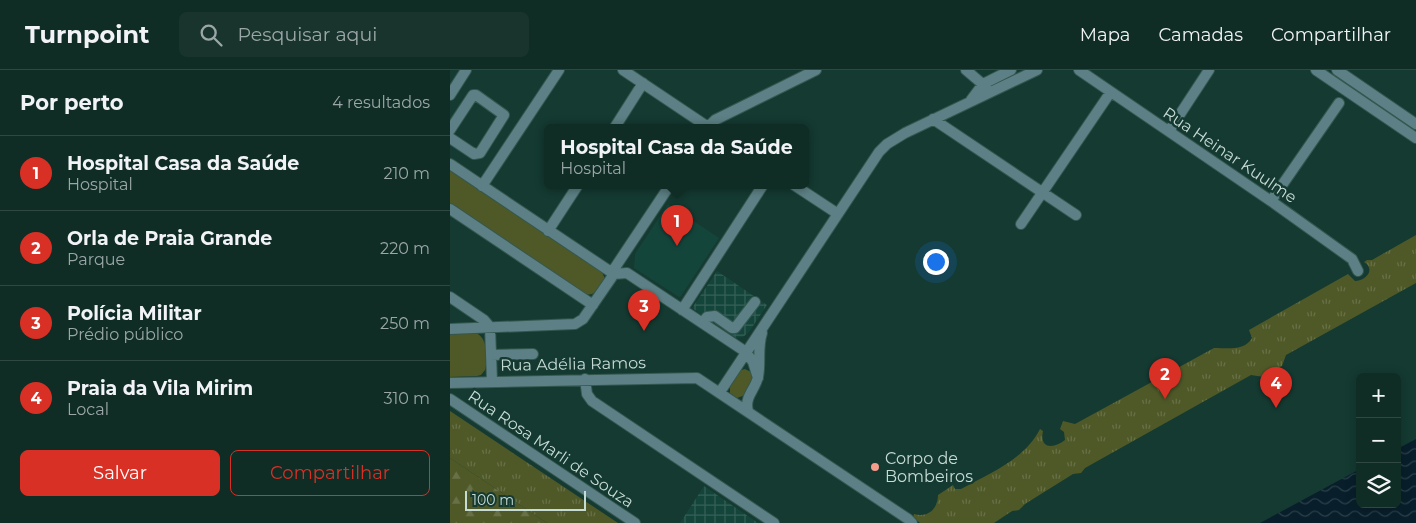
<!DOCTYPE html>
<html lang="pt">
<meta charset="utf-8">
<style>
:root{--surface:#0f2c25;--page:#18342d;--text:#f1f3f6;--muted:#9ba7a7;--line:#2f4842;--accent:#d93025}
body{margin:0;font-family:Montserrat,sans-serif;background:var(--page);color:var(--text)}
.controls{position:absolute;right:15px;bottom:15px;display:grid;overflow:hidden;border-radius:8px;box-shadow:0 2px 12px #0003}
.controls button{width:45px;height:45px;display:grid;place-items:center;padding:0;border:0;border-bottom:1px solid var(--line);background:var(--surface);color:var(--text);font:25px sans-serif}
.scale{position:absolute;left:15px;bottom:12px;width:121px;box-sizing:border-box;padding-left:5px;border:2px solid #c7dbd5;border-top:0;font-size:14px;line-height:18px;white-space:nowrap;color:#c7dbd5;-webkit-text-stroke:4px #143a31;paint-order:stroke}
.you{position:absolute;left:485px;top:191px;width:18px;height:18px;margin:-12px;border:4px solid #fff;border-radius:50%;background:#1a73e8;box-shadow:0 0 0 8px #1a73e833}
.badge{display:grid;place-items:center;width:32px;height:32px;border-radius:50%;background:var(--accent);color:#fff;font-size:16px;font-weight:700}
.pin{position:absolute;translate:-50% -41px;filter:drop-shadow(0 1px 2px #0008)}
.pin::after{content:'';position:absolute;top:26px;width:18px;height:15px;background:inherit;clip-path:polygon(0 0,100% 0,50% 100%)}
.popup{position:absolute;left:94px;top:54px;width:265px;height:65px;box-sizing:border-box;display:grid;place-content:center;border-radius:8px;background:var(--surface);filter:drop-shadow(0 1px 4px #0005);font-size:16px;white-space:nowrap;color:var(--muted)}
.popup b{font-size:19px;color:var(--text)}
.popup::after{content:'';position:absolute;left:50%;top:100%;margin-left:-10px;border:10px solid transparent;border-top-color:var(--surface)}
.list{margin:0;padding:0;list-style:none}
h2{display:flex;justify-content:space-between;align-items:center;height:65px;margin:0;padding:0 20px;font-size:21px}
h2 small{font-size:16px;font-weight:400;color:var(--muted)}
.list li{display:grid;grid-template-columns:32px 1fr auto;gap:15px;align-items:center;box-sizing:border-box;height:75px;padding:0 20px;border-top:1px solid var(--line)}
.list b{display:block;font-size:19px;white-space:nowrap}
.list p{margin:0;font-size:16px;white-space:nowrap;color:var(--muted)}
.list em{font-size:16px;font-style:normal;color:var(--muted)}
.actions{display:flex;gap:10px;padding:15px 20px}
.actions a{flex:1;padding:11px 0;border:1px solid var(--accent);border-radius:8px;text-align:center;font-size:18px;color:var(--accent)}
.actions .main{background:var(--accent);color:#fff}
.icon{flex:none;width:28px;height:28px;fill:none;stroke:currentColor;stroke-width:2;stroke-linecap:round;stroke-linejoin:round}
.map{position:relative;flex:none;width:966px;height:453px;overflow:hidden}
header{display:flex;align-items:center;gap:30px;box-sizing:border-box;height:70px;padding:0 25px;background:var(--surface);border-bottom:1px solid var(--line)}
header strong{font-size:24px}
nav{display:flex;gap:28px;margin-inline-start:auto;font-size:18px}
.search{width:350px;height:45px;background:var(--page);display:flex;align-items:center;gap:12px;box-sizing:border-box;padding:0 18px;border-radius:8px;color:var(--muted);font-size:19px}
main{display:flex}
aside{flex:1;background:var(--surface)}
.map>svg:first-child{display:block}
</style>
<header>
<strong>Turnpoint</strong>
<div class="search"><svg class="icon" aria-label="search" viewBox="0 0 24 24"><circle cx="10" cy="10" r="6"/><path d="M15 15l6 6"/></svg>Pesquisar aqui</div>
<nav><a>Mapa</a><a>Camadas</a><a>Compartilhar</a></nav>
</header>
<main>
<aside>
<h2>Por perto<small>4 resultados</small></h2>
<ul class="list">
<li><span class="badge">1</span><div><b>Hospital Casa da Saúde</b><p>Hospital</p></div><em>210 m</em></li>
<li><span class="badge">2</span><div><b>Orla de Praia Grande</b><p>Parque</p></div><em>220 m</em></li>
<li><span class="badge">3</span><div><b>Polícia Militar</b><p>Prédio público</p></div><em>250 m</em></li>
<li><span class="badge">4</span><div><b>Praia da Vila Mirim</b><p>Local</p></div><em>310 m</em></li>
</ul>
<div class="actions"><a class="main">Salvar</a><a>Compartilhar</a></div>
</aside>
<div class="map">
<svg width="966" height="453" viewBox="0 0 966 453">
<defs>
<pattern id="industrial-grid" width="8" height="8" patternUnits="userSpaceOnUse" patternTransform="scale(1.25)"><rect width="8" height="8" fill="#14453b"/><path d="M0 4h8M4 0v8" fill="none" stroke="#355f56"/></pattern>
<pattern id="forest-firs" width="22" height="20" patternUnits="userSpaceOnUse" patternTransform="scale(1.25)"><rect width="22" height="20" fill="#4f5928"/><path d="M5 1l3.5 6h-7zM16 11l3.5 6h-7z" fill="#677046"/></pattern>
<pattern id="park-tufts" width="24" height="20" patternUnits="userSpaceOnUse" patternTransform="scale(1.25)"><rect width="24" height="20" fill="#4f5928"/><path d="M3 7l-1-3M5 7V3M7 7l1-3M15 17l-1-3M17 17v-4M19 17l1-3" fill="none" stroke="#677046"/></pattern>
<pattern id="water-waves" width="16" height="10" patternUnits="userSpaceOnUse" patternTransform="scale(1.25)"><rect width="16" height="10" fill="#081f2b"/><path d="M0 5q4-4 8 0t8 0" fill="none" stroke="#2a3f49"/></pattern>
</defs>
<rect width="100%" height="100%" fill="#143a31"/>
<path fill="#14453b" d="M218,134l51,34 -38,58 -2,1 -45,-29 1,-14z"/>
<path fill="url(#industrial-grid)" d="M267,201l50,34 -18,27 -6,5 -7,1 -44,-30z
M254,416l54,37h-78z"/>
<path fill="#4f5928" d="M0,100l152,102 3,7c-5,8 -9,18 -21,15l-134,-90z
M26,263c12,5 12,26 9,37l-4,5 -4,1 -27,1v-43z
M295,299l6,3 2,9 -8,14 -8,3 -7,-5v-8l11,-15z"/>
<path fill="url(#forest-firs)" d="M0,388l97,65h-97z"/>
<path fill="url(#park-tufts)" d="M966,165v48l-130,72 -4,11 -18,11 -13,-2 -166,93 -4,5 -8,1 -48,30 -6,6 -7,1 -18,12h-74l-7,-6 1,-3c14,4 24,-5 24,-19l15,-10 2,4h6c29,-16 63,-29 79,-60l3,2c-4,18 11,18 22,9l-1,-8 -4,-3 3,-8 12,3 139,-76c13,0 31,3 38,-10l-3,-8 99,-56 7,7c11,0 21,-12 9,-19l3,-2h5z
M0,341l168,112h-71l-97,-65z"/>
<path fill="url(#water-waves)" d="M966,369v84h-156l100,-54v35h37v-55z"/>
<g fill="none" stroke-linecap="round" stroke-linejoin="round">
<defs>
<path id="minor" d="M173,0l85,57
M516,0l20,17
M629,0l192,131 81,58 6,12
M866,0l100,68
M887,0l79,54
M0,25l16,-25
M521,30l12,-16 28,-14
M483,49l143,96
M165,57l28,-44
M258,57l7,-7 101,-50
M0,60l23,-35h3l28,20 -24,38 -6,1 -24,-16
M719,61l40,-61
M0,94l164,110 13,-1 119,79 7,10 5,16
M344,115l44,29
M32,116l77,-116
M821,131l68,-98
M0,139l143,96
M571,154l89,-131
M98,161l30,-46
M162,202l58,-87
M0,227l34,23 6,7
M232,240l81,-125
M252,253l5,-6 8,-1 17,12h3l20,-26
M40,257l2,54
M0,259l125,-5 8,-5 31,-45
M41,285l42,-1
M135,309l2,15 5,7 182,122
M0,313l247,-5 211,141 4,4
M270,322l159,-240 8,-8 18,-11 132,-63
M0,329l185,124
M298,341c-4,-14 7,-21 10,-34 3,-14 -1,-29 4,-44"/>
</defs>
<use href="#minor" stroke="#34574f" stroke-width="12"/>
<use href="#minor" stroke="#5c8085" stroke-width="10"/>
</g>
<circle fill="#f49d8d" stroke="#143a31" stroke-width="2" cx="425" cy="397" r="5"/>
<g text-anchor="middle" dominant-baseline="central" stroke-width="5" stroke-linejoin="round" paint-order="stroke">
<g font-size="16" fill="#c7dbd5" stroke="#143a31">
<text transform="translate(780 85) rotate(34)">Rua Heinar Kuulme</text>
<text transform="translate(123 294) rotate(-1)">Rua Adélia Ramos</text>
<text transform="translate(101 379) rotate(34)">Rua Rosa Marli de Souza</text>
</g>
<g font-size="16" fill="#c7dbd5" stroke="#143a31" text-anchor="start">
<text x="435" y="388">Corpo de<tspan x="435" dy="18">Bombeiros</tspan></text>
</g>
</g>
</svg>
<div class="controls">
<button>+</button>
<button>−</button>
<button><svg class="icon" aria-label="layers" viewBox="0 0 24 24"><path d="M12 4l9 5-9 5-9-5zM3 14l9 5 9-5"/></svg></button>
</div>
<div class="scale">100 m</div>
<div class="you"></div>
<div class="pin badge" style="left:227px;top:176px">1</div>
<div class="popup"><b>Hospital Casa da Saúde</b>Hospital</div>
<div class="pin badge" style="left:715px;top:329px">2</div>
<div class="pin badge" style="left:194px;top:261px">3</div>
<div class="pin badge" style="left:826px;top:338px">4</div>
</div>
</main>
